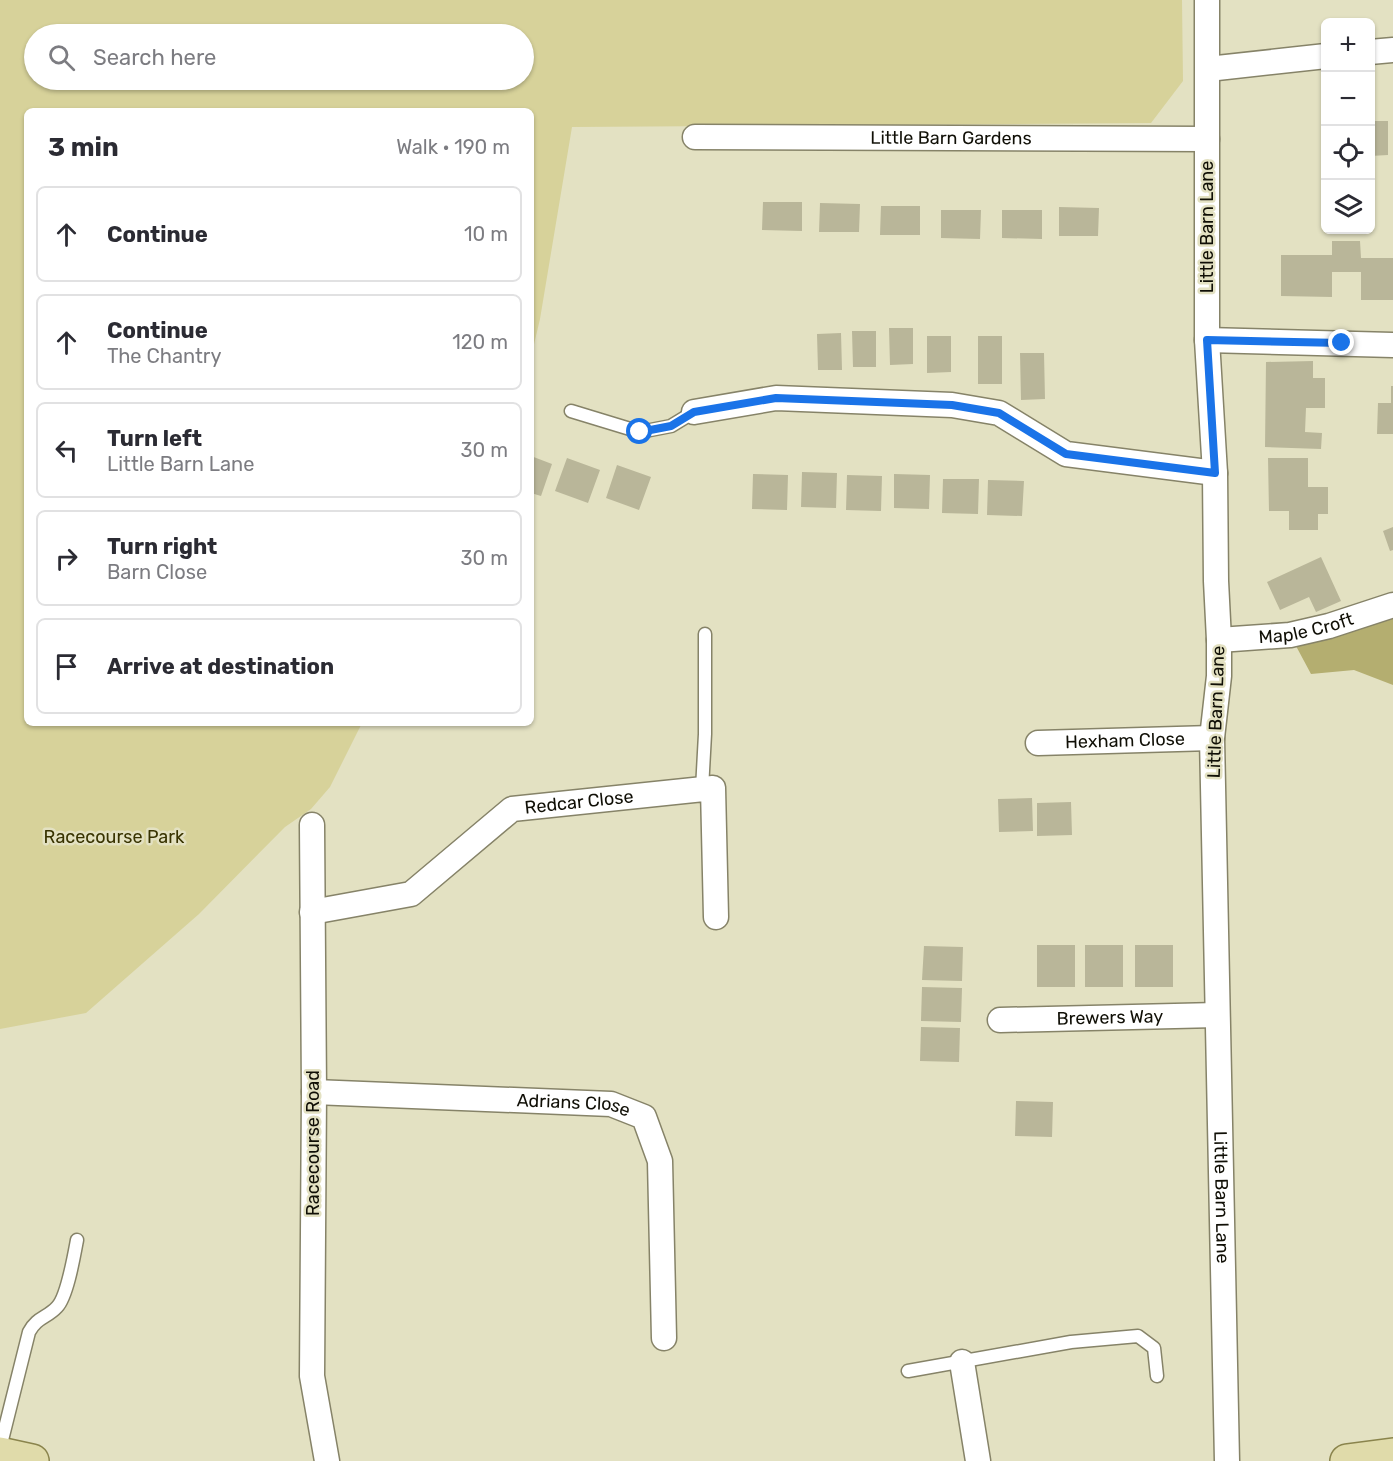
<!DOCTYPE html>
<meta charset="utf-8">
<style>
:root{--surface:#fff;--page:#f2f2f3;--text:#2b2b33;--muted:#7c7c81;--line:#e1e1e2}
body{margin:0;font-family:Rubik,sans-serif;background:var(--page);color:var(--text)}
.controls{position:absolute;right:18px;top:18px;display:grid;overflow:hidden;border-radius:9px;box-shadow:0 2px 4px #0004}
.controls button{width:54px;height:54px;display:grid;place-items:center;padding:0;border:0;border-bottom:2px solid var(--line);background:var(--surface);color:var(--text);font:30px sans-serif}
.stop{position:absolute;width:18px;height:18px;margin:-14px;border:4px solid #1a73e8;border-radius:50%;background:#fff}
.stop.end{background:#1a73e8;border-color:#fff;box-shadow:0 2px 6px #0008}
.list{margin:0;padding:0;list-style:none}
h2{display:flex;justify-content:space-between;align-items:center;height:78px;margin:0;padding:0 24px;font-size:26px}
h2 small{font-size:20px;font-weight:400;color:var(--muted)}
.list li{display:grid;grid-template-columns:39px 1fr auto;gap:18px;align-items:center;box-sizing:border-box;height:96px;margin:0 12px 12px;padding:0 12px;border:2px solid var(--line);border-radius:9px}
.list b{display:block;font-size:22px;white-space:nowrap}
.list p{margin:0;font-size:20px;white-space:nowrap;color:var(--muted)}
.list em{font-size:20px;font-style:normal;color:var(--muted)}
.icon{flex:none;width:33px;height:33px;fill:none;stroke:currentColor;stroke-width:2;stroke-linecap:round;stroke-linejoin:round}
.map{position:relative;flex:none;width:1393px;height:1461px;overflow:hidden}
.search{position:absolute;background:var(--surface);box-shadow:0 2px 4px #0004;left:24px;top:24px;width:510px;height:66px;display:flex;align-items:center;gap:15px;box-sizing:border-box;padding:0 21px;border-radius:33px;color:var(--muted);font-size:22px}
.panel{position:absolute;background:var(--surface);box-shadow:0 2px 4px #0004;left:24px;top:108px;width:510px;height:618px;border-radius:9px}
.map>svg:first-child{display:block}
</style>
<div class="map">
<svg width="1393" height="1461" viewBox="0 0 1393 1461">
<rect width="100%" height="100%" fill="#e3e1c2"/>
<path fill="#d7d29a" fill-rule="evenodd" d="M0,0h1182l1,81 -32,42 -579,4 -32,192 -9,38v-246h-504v612h335l-32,64 -19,22 -26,18 -86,87 -113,99 -86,16zM34,34h490v46h-490z"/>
<path fill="#b4ae70" d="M1393,615v70l-39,-15 -43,4 -15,-28 25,-11z"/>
<path fill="#b9b699" d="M1370,121h18v34l-18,1z
M763,202h39v29l-40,-1z
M820,203l40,1 -1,28h-40z
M881,206h39v29h-40z
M1059,207l40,1 -1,28h-39z
M941,210h40l-1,29 -39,-1z
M1002,210h40v29l-40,-1z
M1332,241h28l1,17h32v42h-32v-28h-29v25l-51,-1v-41h51z
M889,328h24v36l-23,1z
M852,331h24v36h-23z
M841,333l1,37h-24l-1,-36z
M927,336h24v36l-24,1z
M978,336h24v48h-24z
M1020,353h24l1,46 -24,1z
M1313,361v17h12v30h-19l-1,24 17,1 -1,16 -56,-2 1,-85z
M1391,386h2v48h-16l1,-31h13z
M531,456l21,8 -11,32 -10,-3z
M567,458l33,12 -12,33 -33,-12z
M1268,458h40v29h20v27h-10v16h-29v-19h-20z
M617,465l34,12 -12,33 -33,-12z
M802,472l35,1 -1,35 -35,-1z
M753,474l35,1 -1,35 -35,-1z
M894,474l36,1 -1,34 -35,-1z
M847,475l35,1 -1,35 -35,-1z
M943,479h36l-1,35 -36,-1z
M988,480l36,1 -2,35 -35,-1z
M1393,527v23l-3,1 -7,-20z
M1321,557l20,44 -25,11 -7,-15 -29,13 -13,-28z
M1032,798l1,33 -34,1 -1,-33z
M1071,802l1,33 -35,1v-33z
M1037,945h38v42h-38z
M1085,945h38v42h-38z
M1135,945h38v42h-38z
M924,946l39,1 -1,34 -40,-1z
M922,987l40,1 -1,34 -40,-1z
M921,1027l39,1 -1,34 -39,-1z
M1016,1101l37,1 -1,35 -37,-1z"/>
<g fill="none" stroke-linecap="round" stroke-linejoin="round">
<defs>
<path id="lane" d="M571,411l69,21 31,-6 23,-14
M702,789l3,-55v-100
M908,1371l163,-29 67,-6 16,12 3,28
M0,1448l29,-116c8,-15 18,-14 28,-25 10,-10 17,-51 20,-67"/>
<g id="street">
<path id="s1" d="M1207,0v340l8,133 1,108 3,59v36l-7,62 15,723"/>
<path d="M1370,52l23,-2"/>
<path d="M1208,69l118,-13"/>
<path id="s2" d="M695,137l512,2"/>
<path d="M1207,340l186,5"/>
<path d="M694,412l82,-14 176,7 47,8 67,41 149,19"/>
<path id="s3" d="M1219,640l71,-5 39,-9 64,-21"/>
<path id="s4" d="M1038,743l174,-5"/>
<path d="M312,825l2,267 -2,284 15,85"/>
<path id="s5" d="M312,912l99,-18 101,-85 201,-21 3,129"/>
<path id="s6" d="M1000,1020l217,-5"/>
<path id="s7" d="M314,1092l297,12 33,13 16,44 4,177"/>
<path d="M962,1362l16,99"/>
</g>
<path id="primary" d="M0,1454l32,7
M1347,1461l46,-6"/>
</defs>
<use href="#lane" stroke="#868368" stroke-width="15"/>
<use href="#street" stroke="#868368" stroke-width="27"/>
<use href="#primary" stroke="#8a844c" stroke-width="36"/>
<use href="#lane" stroke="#fff" stroke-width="12"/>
<use href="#street" stroke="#fff" stroke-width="24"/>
<use href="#primary" stroke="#e0dbaa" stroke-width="33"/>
</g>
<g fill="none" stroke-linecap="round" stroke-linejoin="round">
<path stroke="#1a73e8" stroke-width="8" d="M640,432l31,-6 23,-14 82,-14 176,7 47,8 67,41 149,19 -8,-133 135,3"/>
</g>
<g text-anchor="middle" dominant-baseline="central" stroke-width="5" stroke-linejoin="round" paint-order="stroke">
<g font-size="18" fill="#100f06" stroke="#e3e1c2">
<text stroke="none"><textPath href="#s2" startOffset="256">Little Barn Gardens</textPath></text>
<text transform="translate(1207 227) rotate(-90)">Little Barn Lane</text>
<text stroke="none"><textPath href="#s3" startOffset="88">Maple Croft</textPath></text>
<text transform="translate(1216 712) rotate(-88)">Little Barn Lane</text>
<text stroke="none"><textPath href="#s4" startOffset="87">Hexham Close</textPath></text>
<text stroke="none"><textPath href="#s5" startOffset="300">Redcar Close</textPath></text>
<text stroke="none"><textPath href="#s6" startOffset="110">Brewers Way</textPath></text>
<text stroke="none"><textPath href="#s7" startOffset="260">Adrians Close</textPath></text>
<text transform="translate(313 1143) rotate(-90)">Racecourse Road</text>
<text stroke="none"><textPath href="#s1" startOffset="1198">Little Barn Lane</textPath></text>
</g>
<g font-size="18" fill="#383300" stroke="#e3e1c2">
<text x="114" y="837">Racecourse Park</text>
</g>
</g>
</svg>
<div class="controls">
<button>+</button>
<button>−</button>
<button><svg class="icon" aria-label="locate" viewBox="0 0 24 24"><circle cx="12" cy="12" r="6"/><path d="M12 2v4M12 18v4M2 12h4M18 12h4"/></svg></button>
<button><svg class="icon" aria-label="layers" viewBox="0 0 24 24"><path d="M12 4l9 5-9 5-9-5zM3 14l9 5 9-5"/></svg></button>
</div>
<div class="stop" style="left:640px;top:432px"></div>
<div class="stop end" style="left:1342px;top:343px"></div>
<div class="search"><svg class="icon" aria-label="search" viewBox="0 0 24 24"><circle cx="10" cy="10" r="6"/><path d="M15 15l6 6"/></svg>Search here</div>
<section class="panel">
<h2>3 min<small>Walk · 190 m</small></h2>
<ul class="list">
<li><svg class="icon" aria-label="ahead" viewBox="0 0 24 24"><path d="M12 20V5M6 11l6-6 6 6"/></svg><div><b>Continue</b></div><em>10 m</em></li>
<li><svg class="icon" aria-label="ahead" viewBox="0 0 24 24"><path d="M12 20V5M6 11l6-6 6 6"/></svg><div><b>Continue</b><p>The Chantry</p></div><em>120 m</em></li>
<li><svg class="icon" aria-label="left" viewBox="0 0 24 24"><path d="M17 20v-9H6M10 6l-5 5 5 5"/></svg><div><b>Turn left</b><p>Little Barn Lane</p></div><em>30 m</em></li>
<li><svg class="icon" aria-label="right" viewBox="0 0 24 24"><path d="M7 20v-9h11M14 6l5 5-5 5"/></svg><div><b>Turn right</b><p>Barn Close</p></div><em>30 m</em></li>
<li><svg class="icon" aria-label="arrive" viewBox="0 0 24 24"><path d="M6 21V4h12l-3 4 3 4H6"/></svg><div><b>Arrive at destination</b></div></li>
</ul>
</section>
</div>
